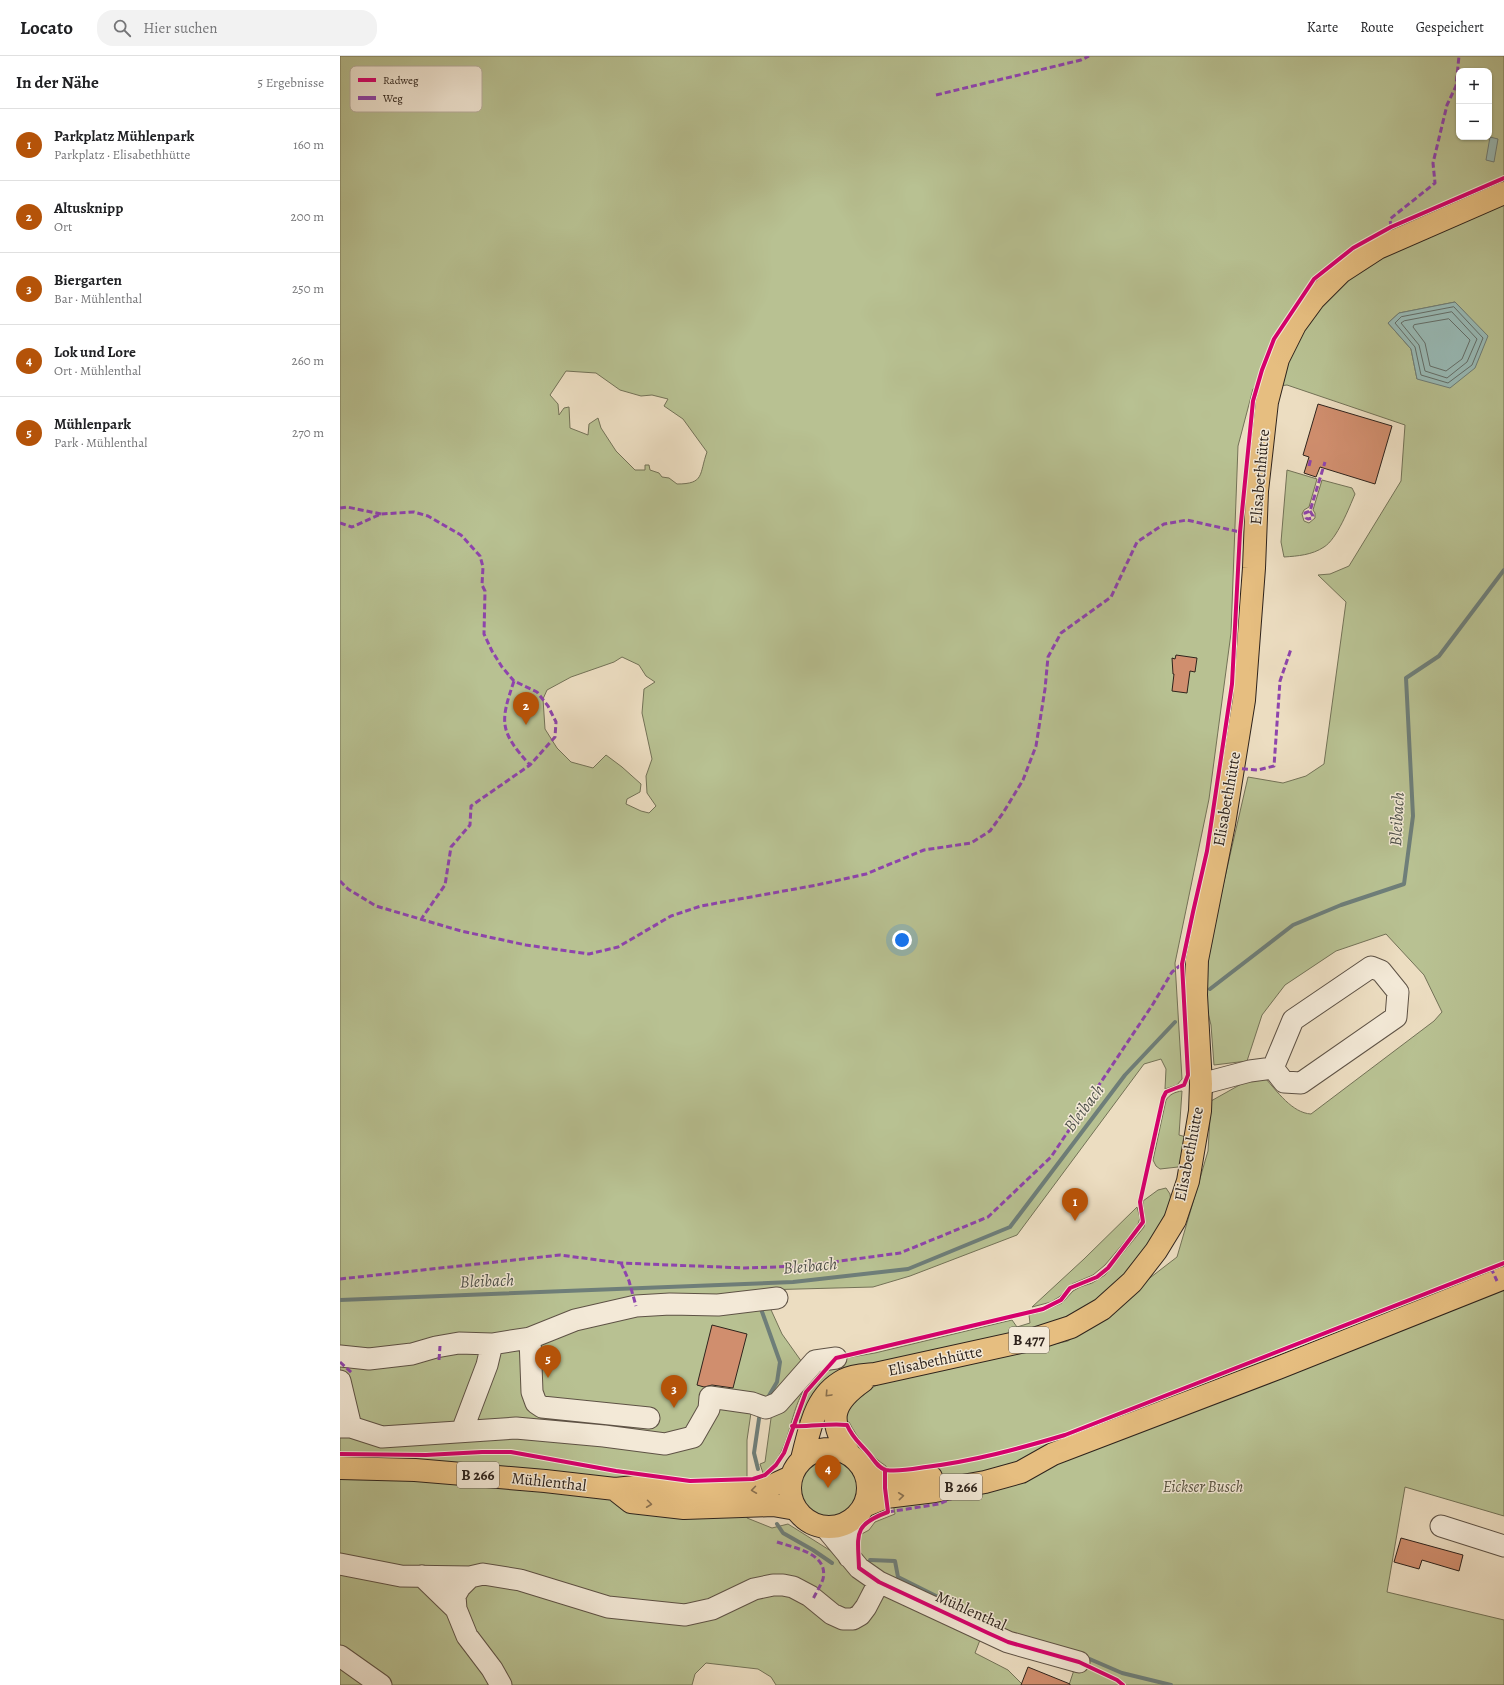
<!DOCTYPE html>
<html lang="de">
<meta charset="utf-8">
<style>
:root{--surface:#fff;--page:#f2f2f2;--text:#202124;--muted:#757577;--line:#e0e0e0;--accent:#b45309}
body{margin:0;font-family:Alegreya,serif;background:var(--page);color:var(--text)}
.controls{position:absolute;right:12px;top:12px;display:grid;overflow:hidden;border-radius:8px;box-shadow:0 1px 3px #0004}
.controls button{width:36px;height:36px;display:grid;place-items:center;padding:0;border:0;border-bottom:1px solid var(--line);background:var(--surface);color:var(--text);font:20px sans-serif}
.you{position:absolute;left:562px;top:884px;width:14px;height:14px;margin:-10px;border:3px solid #fff;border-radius:50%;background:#1a73e8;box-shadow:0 0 0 6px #1a73e833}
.badge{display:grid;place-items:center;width:26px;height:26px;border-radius:50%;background:var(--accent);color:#fff;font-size:13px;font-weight:700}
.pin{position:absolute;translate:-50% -33px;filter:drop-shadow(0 1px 2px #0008)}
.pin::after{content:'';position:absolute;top:21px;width:14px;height:12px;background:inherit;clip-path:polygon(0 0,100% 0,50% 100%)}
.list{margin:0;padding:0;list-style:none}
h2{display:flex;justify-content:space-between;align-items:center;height:52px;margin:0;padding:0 16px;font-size:17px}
h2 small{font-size:13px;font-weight:400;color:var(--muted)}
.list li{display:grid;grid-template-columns:26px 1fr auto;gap:12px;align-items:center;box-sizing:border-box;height:72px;padding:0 16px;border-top:1px solid var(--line)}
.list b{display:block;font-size:15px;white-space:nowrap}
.list p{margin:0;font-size:13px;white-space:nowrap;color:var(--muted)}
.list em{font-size:13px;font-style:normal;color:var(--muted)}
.icon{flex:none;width:22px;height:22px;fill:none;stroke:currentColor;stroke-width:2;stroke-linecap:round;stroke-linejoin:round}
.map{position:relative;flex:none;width:1164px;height:1629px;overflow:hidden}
header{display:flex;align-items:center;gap:24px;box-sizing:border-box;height:56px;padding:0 20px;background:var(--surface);border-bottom:1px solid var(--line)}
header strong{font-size:19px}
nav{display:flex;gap:22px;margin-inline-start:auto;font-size:14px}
.search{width:280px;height:36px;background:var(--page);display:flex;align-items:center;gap:10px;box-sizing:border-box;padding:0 14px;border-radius:16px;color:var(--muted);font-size:15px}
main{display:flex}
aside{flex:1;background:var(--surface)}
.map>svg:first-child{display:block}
</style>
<header>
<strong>Locato</strong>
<div class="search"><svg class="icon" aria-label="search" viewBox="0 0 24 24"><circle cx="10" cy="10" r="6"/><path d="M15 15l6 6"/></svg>Hier suchen</div>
<nav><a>Karte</a><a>Route</a><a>Gespeichert</a></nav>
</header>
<main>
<aside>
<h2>In der Nähe<small>5 Ergebnisse</small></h2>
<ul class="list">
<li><span class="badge">1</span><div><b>Parkplatz Mühlenpark</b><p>Parkplatz · Elisabethhütte</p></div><em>160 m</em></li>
<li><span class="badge">2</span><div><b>Altusknipp</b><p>Ort</p></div><em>200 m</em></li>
<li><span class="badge">3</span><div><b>Biergarten</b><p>Bar · Mühlenthal</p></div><em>250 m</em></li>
<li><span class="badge">4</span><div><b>Lok und Lore</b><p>Ort · Mühlenthal</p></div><em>260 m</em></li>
<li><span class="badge">5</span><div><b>Mühlenpark</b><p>Park · Mühlenthal</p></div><em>270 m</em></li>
</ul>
</aside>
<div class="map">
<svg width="1164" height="1629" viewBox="0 0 1164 1629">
<rect width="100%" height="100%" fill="#ecddc1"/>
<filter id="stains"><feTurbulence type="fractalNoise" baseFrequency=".005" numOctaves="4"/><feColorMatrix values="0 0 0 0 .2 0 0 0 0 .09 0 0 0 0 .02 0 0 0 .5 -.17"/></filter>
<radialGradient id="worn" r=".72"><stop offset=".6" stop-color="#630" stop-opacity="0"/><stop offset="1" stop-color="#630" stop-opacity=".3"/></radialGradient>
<path fill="#b8c192" stroke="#737257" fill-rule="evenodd" d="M0,0h1164v1460l-99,-29 -18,105 117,28v65h-435l5,-15 -94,-30 -5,13 33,17 15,15h-247l-5,-8 -13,-8 -52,-6 -11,11 -3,11h-306l-46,-34zM1119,15h30v66h-30zM1115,246l13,14 -51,63 -6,-30 -23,-26 11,-10zM226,315l30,2 24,17 21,6 11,-1 16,4 -4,7 19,13 24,33c-8,22 -2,32 -30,32l-8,-6 -7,-1 -3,-4 -9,-3 -1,-5h-4v5h-10l-19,-19 -15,-23 -3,-10 -9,6 -1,11 -18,-7 -1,-21 -5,1 -5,7 -1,-11 -8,-9zM947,329l118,40 -4,56 -52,85 -19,8 -12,1 28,27 -22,162 -18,12 -23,7 -35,-6 -43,187 1,41 5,20 3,40 33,-4 15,-46 23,-30 51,-34 50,-17 38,41 18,37 -8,9 -123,93c-19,-1 -34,-23 -46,-36h-13l-41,23 -3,50 -31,106 -109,84 -180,39c-21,10 -41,17 -45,42h6c9,17 21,34 37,44l9,48 -20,8 -6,8 -38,21 -43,-27 -16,4 -25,-10v-78l6,-41 14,4 37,-38 -22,-31 -20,-44 111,-3 37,-11 107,-41 127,-171 17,-5 5,10 -1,20 12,-4 5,-6 -7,-116 34,-164 22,-166 7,-187 15,-57zM282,601l17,8 7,11 9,6 -11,7 -2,24 10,46 -6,17 1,17 9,13 -7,7 -8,-2 -15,-7 1,-5 13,-7 1,-8 -19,-17 -16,-12 -13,13 -22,-6 -14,-14 -12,-19 -2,-30 4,-9 24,-13 43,-15z
M947,414l30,9 -8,28 -5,3 -2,4 2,7 5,2 6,-5v-5l-2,-3 9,-30 30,8 3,6c-6,14 -18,45 -31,53 -12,8 -26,9 -40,10l-3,-15z
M842,1035l-3,44 7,2 -4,23 -4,7 -18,2 -4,-3 -3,-6 13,-60c4,-6 9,-8 16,-9z
M826,1132l4,6 1,9 -20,38 -25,35 -42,34 -26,13 -205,46 -52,55 -3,-6 10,-25 18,-21 14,-13 35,-6 137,-33 5,7 13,-4 -1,-8 15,-4 18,-8 11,-12 7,-4 12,-4 13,-8 39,-48c2,-10 -1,-16 -1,-26l15,-11z
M797,1151l3,11 -3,9 -32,38 -12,10 -21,9 -13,13 -8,5 -19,5 52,-48z
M488,1305c-7,9 -18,19 -24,29 -16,26 -14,66 -41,83l-3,-9 5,-2 7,-51z
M459 1432a29 29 0 1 1 58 0a29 29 0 1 1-58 0Z
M0,1602l36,27h-36z"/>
<path fill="#99bbb7" stroke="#6e7e79" d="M1150,81l8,2 -4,23 -8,-2z
M1115,246l33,34 -13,32 -25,20 -33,-9 -6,-30 -23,-26 11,-10z"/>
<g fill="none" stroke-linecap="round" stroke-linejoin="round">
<path stroke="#646f6a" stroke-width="1" d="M1114,251l29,31 -11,27 -24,18 -27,-8 -6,-28 -20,-24 6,-6z
M1112,256l25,27 -10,23 -20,16 -22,-7 -6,-26 -18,-22 3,-2z
M1109,263l21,21 -8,19 -16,12 -16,-5 -5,-23 -12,-16 1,-2z"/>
<path stroke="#6e7e79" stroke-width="4" d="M870,933l83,-64 48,-20 63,-21 9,-68 -7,-138 33,-22 65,-86
M0,1244l453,-18 115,-13 102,-42 115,-152 50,-53
M420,1250l20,56 -3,20 -10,17
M418,1413l-4,-16 6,-41
M437,1468l6,9 30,17 19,13
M530,1504l25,1 3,16 62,31
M745,1601l37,16 49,12"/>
</g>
<path fill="#d08e6e" stroke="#2e231c" d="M978,348l74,22 -17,58 -55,-17 -4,10 -12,-4 5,-16 -6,-2z
M836,599l21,3 -2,14 -5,-1 -3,22 -15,-2 2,-17h-1l-1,-16 3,1z
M372,1269l35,9 -14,54 -21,-3 -8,2 -7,-2z
M1061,1482l62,17 -4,16 -37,-11 -3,9 -25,-7z
M688,1611l42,17v1h-49z"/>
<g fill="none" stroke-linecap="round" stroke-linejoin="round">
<defs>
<path id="minor" d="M1031,911l10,4 17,21 -2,25 -95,66 -17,-1 -11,-14 20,-48z
M861,1028l49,-13 23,-3
M190,1282l2,54 4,11 6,4 107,11
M0,1300l29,3 43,-5 24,-7 23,-4 33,1 38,-6 45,-18 61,-14 34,-2 48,1 59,-7
M0,1325l11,46
M0,1371h11l31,10 134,-9 88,8 61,8 28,-7 16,-28 1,-12 42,6 14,5 12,-5 37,-42 21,-3
M122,1375l25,-66 5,-21
M508,1466l1,35
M1101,1470l63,20
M485,1471l34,41 20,14 129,60 71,20
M0,1508l61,12 69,1
M82,1520l34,33
M0,1600l41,29
M161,1629l-9,-16 -25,-33 -11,-27 -1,-13 5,-9 10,-10 13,-3 37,6 88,27 77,8 27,-6 42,-20 19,-4h10l10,2 17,9 22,18 11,5h10l7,-4 6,-8 13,-25"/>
<path id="major" d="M450 1432a39 39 0 1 1 78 0a39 39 0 1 1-78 0Z
M510,1399c-21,-34 -21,-50 13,-74
M462,1403c8,-30 12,-63 42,-79 9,-5 21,-5 31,-6l159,-35 37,-12 31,-18 30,-27 24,-31 19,-31 13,-39 12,-70 1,-27 -5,-89 1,-35 27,-136 20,-124 10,-132 3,-77 10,-89 11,-43 17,-34 19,-26 27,-27 37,-24 126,-55
M0,1412l75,2 130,11 70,8 20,-2 55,4h63l14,-3 24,-11
M523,1413l22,11h25l21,-3
M277,1435l14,11 53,6 89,-3 23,4
M524,1450l22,-9 49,-6 50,-9 36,-10 32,-18 225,-86 226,-90"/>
</defs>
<use href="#minor" stroke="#5e5245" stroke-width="23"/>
<use href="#major" stroke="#2e231c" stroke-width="24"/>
<use href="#minor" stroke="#f3e9d7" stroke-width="21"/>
<use href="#major" stroke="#e6be80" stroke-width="22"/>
<path stroke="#8e44ad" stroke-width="3" stroke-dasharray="6 3" stroke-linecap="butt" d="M596,39l145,-35 8,-4
M1051,171l-1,-8 45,-36 -2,-20 14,-58 9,-19 3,-30
M969,410l2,-8
M0,452l7,-1 34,7
M970,455l3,5 -1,2 -4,1 -2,-1 -1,-5 5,-2 15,-49
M0,467l12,4 29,-13 33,-2 14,4 33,19 19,21 3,11 -1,18 3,6 -1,43 8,17 10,16 12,14 23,11 11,14 8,16 -1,15 -25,28 -59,41 -1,19 -19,22 -6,38 -23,33
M174,625c-14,41 -15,50 16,84
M893,712l25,2 16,-4 6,-85 11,-32
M0,825l8,8 28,17 85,25 65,14 63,9 29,-7 53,-31 30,-10 116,-21 49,-11 58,-24 47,-7 19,-12 13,-18 20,-33 13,-34 9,-57 3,-32 13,-24 50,-36 26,-55 27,-18 23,-4 53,12
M281,1207l8,18 7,25
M1151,1212l6,13
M0,1223l220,-24 61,8 124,5 58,-2 97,-13 88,-36 63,-60 102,-153 19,-32 10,-8
M99,1304l1,-14
M0,1306l12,11
M548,1456l51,-8 20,-9 8,-10
M437,1486c17,6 52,11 46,37 -2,6 -7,14 -10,20"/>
<defs>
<path id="cycleway" d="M452,1370c19,1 37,-3 55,-1 6,14 13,18 22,29 5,6 9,14 17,16 12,2 27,-1 40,-3 48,-6 92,-18 139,-32l439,-172
M0,1398l86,1 56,-3h29l105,19 74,10 63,-2 12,-4 11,-10 8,-12 22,-61 30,-34 207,-49 18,-9 9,-12 27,-11 11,-9 35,-46 -3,-20 23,-104 3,-6 18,-7 4,-10 -6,-111 11,-52 14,-61 25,-167 8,-152 13,-131 9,-31 12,-31 40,-60 39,-31 38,-21 113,-49
M545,1414v18l3,24c-36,13 -30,23 -29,56l20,14 109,51 20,9 71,20 38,18 6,5"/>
</defs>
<use href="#cycleway" stroke="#f3e9d7" stroke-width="6"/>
<use href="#cycleway" stroke="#d6006c" stroke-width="4"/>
</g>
<defs><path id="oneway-chevron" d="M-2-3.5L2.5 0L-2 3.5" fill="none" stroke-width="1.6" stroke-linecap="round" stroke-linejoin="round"/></defs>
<g stroke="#8a704e">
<use href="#oneway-chevron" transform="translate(488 1338) rotate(133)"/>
<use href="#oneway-chevron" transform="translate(414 1434) rotate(172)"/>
<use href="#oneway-chevron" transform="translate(561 1440) rotate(-6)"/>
<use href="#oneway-chevron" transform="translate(309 1448) rotate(7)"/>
</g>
<g text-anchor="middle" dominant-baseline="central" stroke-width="3" stroke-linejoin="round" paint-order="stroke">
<g fill="#f3e9d7" stroke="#695e54" stroke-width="1">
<rect x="669" y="1271" width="40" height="26" rx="3"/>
<rect x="117" y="1406" width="42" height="26" rx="3"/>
<rect x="600" y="1418" width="42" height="26" rx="3"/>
</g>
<g font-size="15" font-weight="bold" fill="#2e231c">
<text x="689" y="1284">B 477</text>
<text x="138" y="1419">B 266</text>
<text x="621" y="1431">B 266</text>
</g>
<g font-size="16" fill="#2e231c" stroke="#f3e9d7">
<text transform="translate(920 421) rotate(-85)">Elisabethhütte</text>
<text transform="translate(887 743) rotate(-80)">Elisabethhütte</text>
<text transform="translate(849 1098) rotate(-79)">Elisabethhütte</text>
<text transform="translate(595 1305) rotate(-12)">Elisabethhütte</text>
<text transform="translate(209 1426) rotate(6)">Mühlenthal</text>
<text transform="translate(631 1555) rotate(24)">Mühlenthal</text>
</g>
<g font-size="16" font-style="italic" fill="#57523f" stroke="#f3e9d7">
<text x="863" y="1431">Eickser Busch</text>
</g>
<g font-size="17" font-style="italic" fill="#4e514a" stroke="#f3e9d7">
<text transform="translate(1057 763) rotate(-87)">Bleibach</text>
<text transform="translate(744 1052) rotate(-53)">Bleibach</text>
<text transform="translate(470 1210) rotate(-5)">Bleibach</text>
<text transform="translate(147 1225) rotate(-2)">Bleibach</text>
</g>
</g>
<rect x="10" y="10" width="132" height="46" rx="6" fill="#f3e9d7" stroke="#b8ae9f" stroke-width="1"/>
<rect x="18" y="22" width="18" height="4" fill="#d6006c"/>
<rect x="18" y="40" width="18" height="4" fill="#8e44ad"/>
<g font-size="11" fill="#2e231c">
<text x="43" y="28">Radweg</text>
<text x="43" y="46">Weg</text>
</g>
<rect width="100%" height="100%" filter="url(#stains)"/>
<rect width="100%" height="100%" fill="url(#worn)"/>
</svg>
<div class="controls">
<button>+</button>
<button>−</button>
</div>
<div class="you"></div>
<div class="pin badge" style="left:735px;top:1165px">1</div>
<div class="pin badge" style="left:186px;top:669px">2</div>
<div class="pin badge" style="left:334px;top:1352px">3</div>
<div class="pin badge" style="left:488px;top:1432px">4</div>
<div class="pin badge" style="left:208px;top:1322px">5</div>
</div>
</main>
